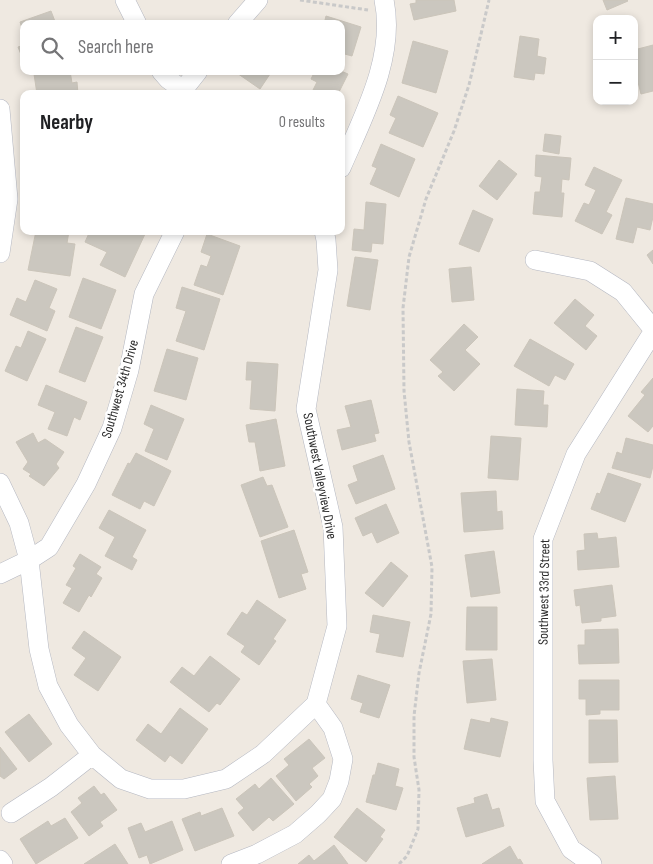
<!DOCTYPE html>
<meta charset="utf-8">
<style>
:root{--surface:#fff;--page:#f2f2f2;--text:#202124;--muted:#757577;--line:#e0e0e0}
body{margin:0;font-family:"Sofia Sans Condensed",sans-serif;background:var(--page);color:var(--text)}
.controls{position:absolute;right:15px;top:15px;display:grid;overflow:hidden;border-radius:10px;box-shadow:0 2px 8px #0003}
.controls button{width:45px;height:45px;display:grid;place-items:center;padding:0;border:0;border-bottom:1px solid var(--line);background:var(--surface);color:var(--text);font:25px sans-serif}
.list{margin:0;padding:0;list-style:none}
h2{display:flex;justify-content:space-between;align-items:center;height:65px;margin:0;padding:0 20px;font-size:21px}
h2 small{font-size:16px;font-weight:400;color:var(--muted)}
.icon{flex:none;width:28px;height:28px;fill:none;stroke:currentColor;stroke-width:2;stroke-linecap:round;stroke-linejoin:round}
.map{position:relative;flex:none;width:653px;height:864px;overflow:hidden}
.search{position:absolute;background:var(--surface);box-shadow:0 2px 8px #0003;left:20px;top:20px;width:325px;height:55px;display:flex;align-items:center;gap:12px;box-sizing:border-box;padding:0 18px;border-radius:10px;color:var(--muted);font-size:19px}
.panel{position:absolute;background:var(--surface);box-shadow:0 2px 8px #0003;left:20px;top:90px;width:325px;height:145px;border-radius:10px}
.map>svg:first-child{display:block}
</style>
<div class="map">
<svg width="653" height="864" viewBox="0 0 653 864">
<rect width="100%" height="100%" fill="#efe9e1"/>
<path fill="#cbc7bf" stroke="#cbc5ba" d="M416,0h38l2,11 -42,9 -4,-16 6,-1z
M603,0h24l1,1 -21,9z
M51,11l5,13h-32v10l-4,-12z
M326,16l35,11 -9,29 -11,-3v-29h-17z
M520,36l19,3 -2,17 9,2 -2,16 -9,-1 -1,7 -20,-3z
M413,41l35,10 -12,42 -34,-10z
M24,45v17l-6,-15z
M653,45v46l-12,3 -7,-28v-16z
M50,71h20l2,12 5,-1 1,12h-41l-3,-20z
M234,71h38l-12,18z
M315,71h26l7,3 -10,20h-27l6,-12 -6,-3z
M398,96l40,17 -15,34 -34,-14 7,-15 -6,-3z
M545,134l16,2 -2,18 -16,-3z
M381,144l34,15 -16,38 -29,-13 7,-16 -5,-2z
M536,155l35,3 -2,22 -7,-1 -1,14h3l-2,24 -29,-3 2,-22h5l2,-15 -7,-1z
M499,160l18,14 -20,26 -18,-14z
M594,167l28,13 -16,32 6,3 -10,19 -27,-13 9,-18 5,2 7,-15 -11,-5z
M626,198l27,6v13l-3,13 -13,-3 -4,16 -17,-4z
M366,202l20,2 -3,40 -11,-1 -1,9 -19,-2 2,-21 10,1z
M473,210l20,9 -14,33 -20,-8z
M36,231h33l-2,12 8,1 -5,32 -42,-6z
M90,231h49l6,3 -20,43 -25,-12 7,-13 -22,-10z
M207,234l33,12 -17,49 -29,-10 7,-20 6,2 4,-11 -10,-4z
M653,250v14l-6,-9z
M355,257l23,3 -8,50 -23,-4z
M471,267l3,33 -22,2 -3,-33z
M83,278l33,12 -15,39 -32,-12z
M35,280l22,9 -8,19 6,3 -8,20 -37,-16 7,-17 9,4z
M182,287l38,12 -16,51 -28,-9 10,-30 -10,-3z
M575,299l19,16 -9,11 12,10 -11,14 -32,-27z
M464,324l14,13 -13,13 15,14 -26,27 -16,-15 5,-4 -13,-12z
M76,327l27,10 -18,45 -26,-10z
M28,331l18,8 -19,42 -22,-10 11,-25 5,2z
M530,339l44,25 -9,16 -10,-5 -6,11 -35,-20z
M167,349l31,9 -12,42 -32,-9z
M247,362l31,2 -3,47 -25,-2 2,-29h-6z
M653,378v48l-5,6 -20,-16 17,-21 -4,-3z
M46,385l41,17 -7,18 -6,-3 -7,19 -19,-7 7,-17 -17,-7z
M517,389l27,2 -1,14h5l-1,22 -32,-2z
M371,400l8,33 -5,1 2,7 -34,9 -5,-20 14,-3 -6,-21z
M151,405l33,14 -17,41 -22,-9 9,-22 -10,-5z
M276,419l9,47 -25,5 -5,-29h-6l-3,-17z
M33,433l5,10 7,-4 19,13 -8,12 3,4 -15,18 -15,-10 2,-2 -8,-5 5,-7 -12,-20z
M491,436l30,2 -3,42 -30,-2z
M626,438l27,7v21l-3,12 -38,-10 5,-16 5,2z
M136,453l35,18 -17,35 -10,-5 -4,8 -28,-14 16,-32 2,1z
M383,455l12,34 -39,15 -8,-19 10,-4 -5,-15z
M608,473l33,11 -16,38 -34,-13 6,-16 3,1z
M263,477l4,9 5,-1 16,42 -28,10 -19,-52z
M496,491l1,21 5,-1 1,18 -39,3 -3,-39z
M386,504l13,29 -22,10 -5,-11 -9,4 -8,-18z
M109,510l37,20 -14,27 5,3 -5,10 -27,-14 10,-19 -16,-9z
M294,530l14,42 -7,2 5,15 -27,9 -18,-57z
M597,533l1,6 18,-2 3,30 -41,3 -1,-19 8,-1 -1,-16z
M494,551l6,42 -29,4 -6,-42z
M80,554l21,13 -5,7 6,4 -11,19 -2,-2 -10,17 -16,-9 9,-15 -6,-3 10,-17 -3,-2z
M391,562l17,14 -25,31 -18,-14z
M612,585l4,31 -15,2v3l-19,2 -2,-18 -4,1 -2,-16z
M257,600l29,20 -13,19 3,2 -17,24 -18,-13 4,-6 -18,-12 15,-22 5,3z
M467,607h30v43h-31z
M373,615l37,7 -7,35 -27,-5 4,-18 -10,-2z
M618,629l1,34 -40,1 -1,-19h7v-15z
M84,631l37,26 -23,34 -24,-16 12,-17 -14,-10z
M210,656l30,23 -20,26 -3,-2 -8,9 -39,-30 12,-15 12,9z
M492,659l4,41 -29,3 -4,-42z
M358,675l32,10 -11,33 -19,-6 3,-9 -12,-4z
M579,680h40v30h-19v4l-14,1v-16h-7z
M180,708l28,21 -26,35 -12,-9 -5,7 -29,-22 12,-16 13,10z
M29,714l23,30 -23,18 -24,-30z
M491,718l17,4 -8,35 -36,-8 7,-30 19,4z
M589,720h28l1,42 -29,1z
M309,739l16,19 -13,10 6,8 -9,8 3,3 -16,14 -20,-25 13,-11 -5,-6z
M0,747l17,22 -13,10 -4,-3z
M378,763l21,6 -4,17 8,2 -7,22 -30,-8 7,-27h2z
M615,776l3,43 -28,1 -3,-42z
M271,778l23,26 -21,17 -4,-4 -16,14 -15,-18 6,-5 -8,-9 19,-15 4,5z
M94,786l7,9 3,-2 13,17 -17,12 3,4 -14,10 -18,-24 11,-9 -4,-5z
M487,794l5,16 7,-2 5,18 -38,11 -9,-29 18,-5 -1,-5z
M222,808l12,28 -39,15 -13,-32 18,-7 1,4z
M357,808l28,22 -5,7 3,2 -17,23 -32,-25z
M65,818l13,20 -42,26 -16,-25 28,-18 3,5z
M172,821l11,29 -33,14 -3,-9 -8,3 -11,-30 13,-5 4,9z
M115,844l13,20h-44z
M334,845l14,19h-50l11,-9 5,6z
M510,846l8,14 2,-1 3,5h-41z"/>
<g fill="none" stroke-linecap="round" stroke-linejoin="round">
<defs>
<path id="minor" d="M125,0l12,24
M237,24l21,-24
M161,71l7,8 15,11
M183,90l15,-19
M0,109l8,90 -8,54
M341,168c22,-51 55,-111 43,-168
M535,260l55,11 33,21 30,37
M0,483l19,40 10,37 10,89 9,37 21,39 23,30 29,24 29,10h34l42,-10 37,-25 53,-50 21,-78 -4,-99 -27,-118 22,-139 -2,-30 -2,-9
M0,574l29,-14 20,-13 37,-63 26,-56 17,-58 15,-76 31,-63
M11,813l40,-26 41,-32
M0,860l3,4
M231,864l26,-10 38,-20 23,-20 14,-15 7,-18 4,-22 -10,-31 -17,-24
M592,864l-21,-15 -26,-48 -2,-41v-221l33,-85 77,-122"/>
</defs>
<use href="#minor" stroke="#b4b7c1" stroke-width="20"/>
<path stroke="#c9c9c9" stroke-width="3" stroke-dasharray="4 2.5" stroke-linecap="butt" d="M300,0l68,10
M399,864l8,-8 11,-27 1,-39 -5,-33v-41l5,-43 12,-59 1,-47 -23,-125 -5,-51 -1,-83 6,-51 17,-58 28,-68 15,-46 20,-85"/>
<use href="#minor" stroke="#fff" stroke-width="19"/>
</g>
<g text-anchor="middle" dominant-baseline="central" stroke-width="5" stroke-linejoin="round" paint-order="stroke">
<g font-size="14" fill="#2e2e2e" stroke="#fff">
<text transform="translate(120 389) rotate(-74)">Southwest 34th Drive</text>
<text transform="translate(320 476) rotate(79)">Southwest Valleyview Drive</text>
<text transform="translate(544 592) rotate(-89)">Southwest 33rd Street</text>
</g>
</g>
</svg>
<div class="controls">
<button>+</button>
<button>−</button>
</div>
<div class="search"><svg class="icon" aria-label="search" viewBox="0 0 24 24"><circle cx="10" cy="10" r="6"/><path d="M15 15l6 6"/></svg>Search here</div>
<section class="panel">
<h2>Nearby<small>0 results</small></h2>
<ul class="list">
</ul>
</section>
</div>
